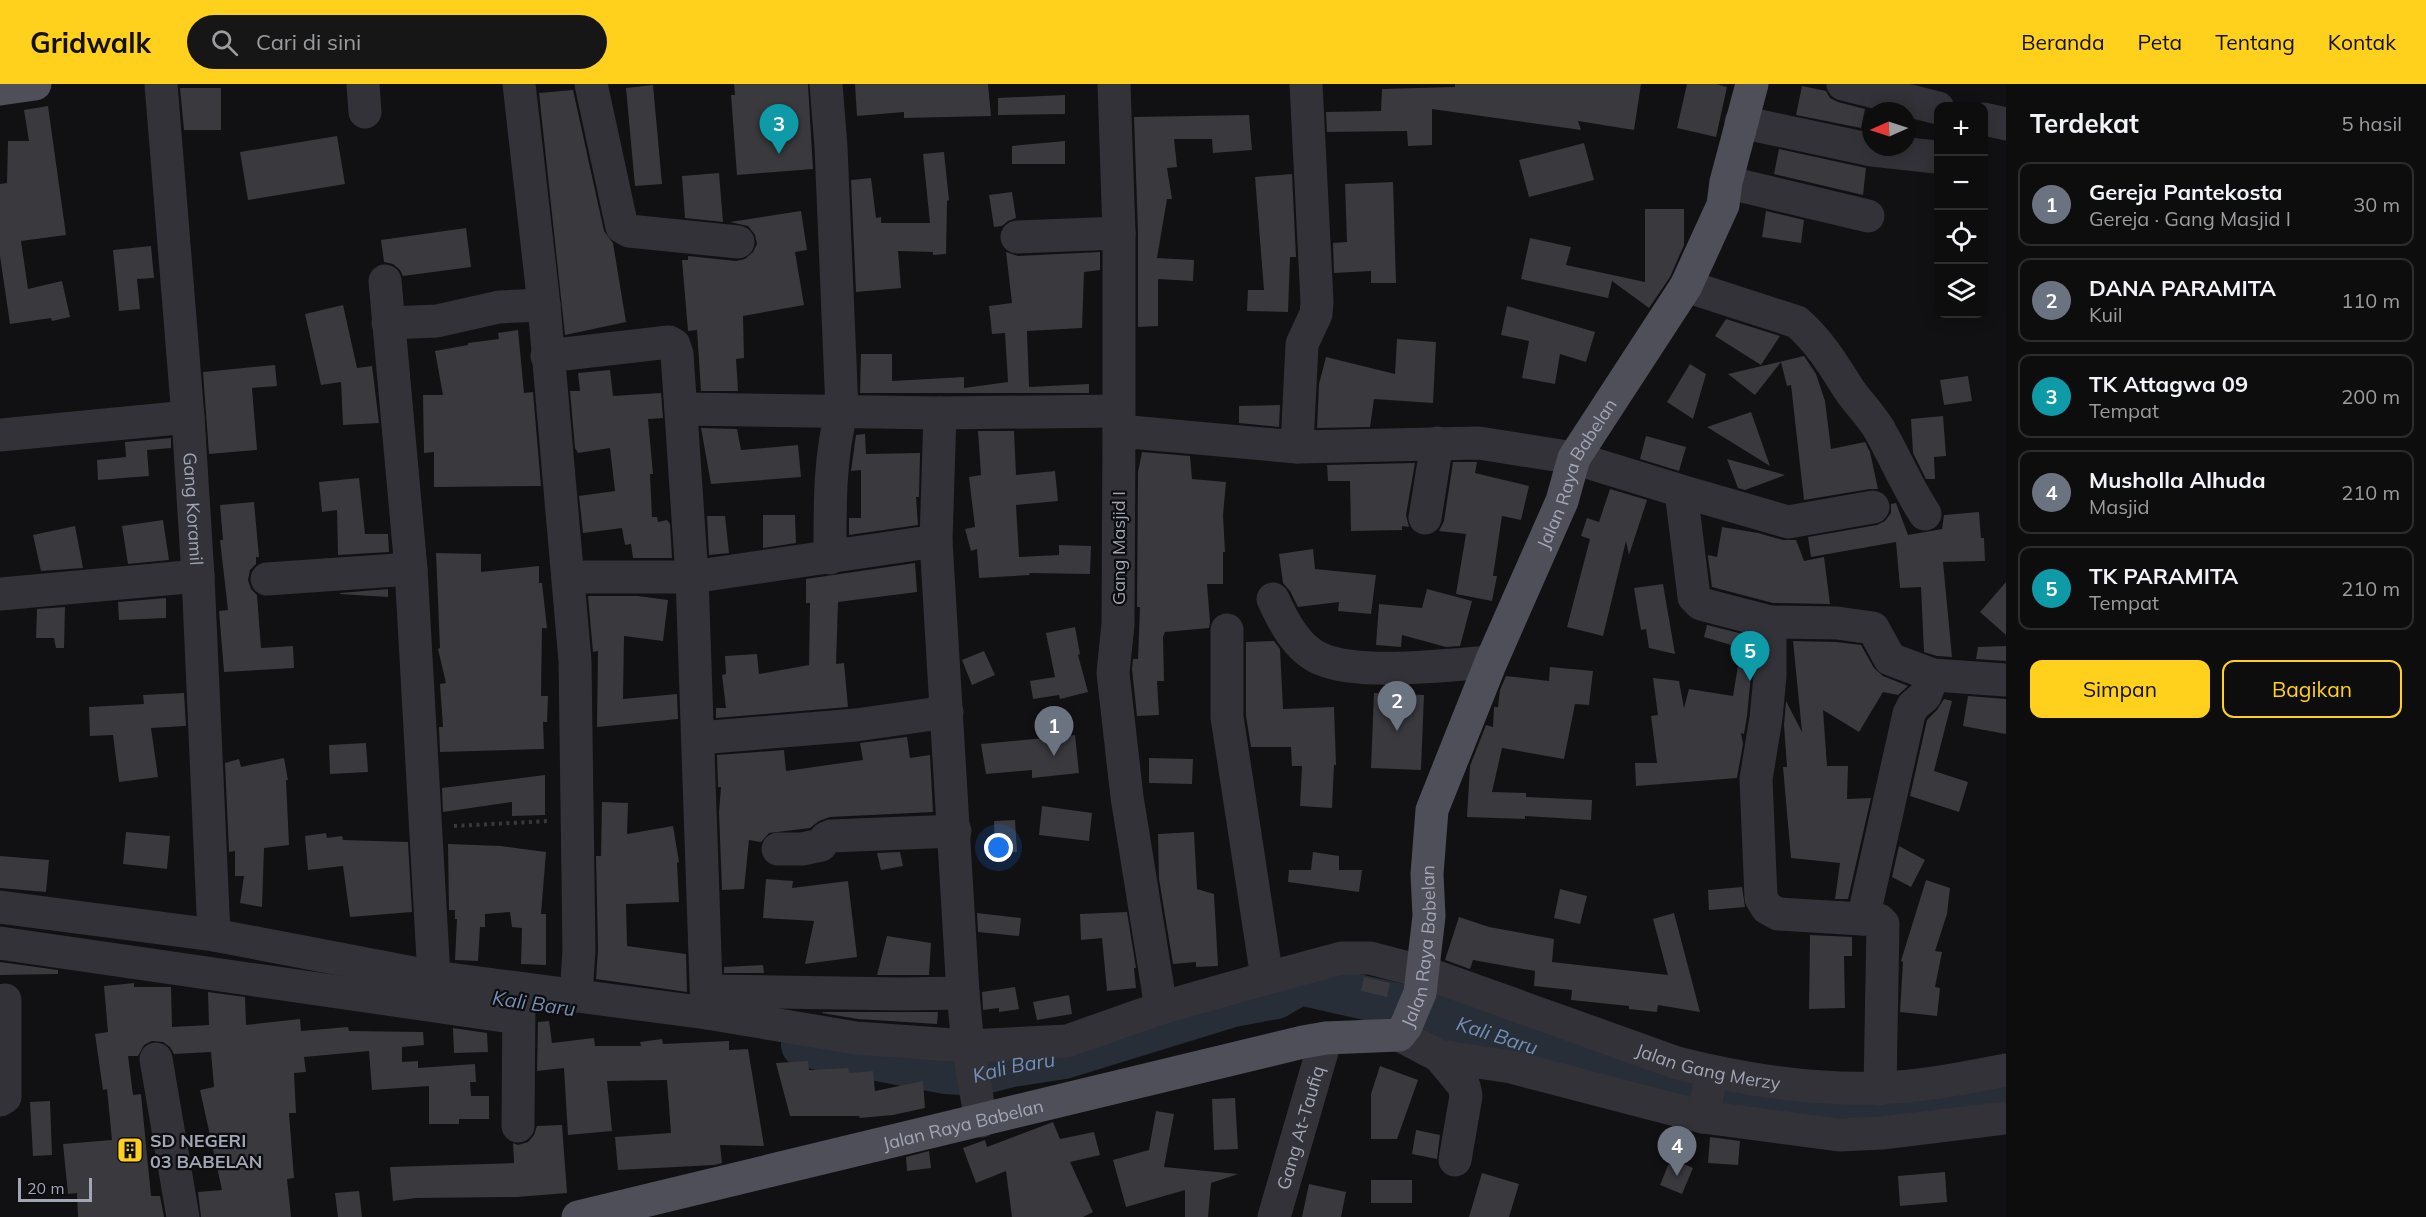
<!DOCTYPE html>
<html lang="id">
<meta charset="utf-8">
<style>
:root{--surface:#0d0d0e;--page:#161617;--text:#f1f3f6;--muted:#9a9c9e;--line:#2d2d2e;--accent:#ffd11d}
body{margin:0;font-family:Mulish,sans-serif;background:var(--page);color:var(--text)}
.controls{position:absolute;right:18px;top:18px;display:grid;overflow:hidden;border-radius:12px;box-shadow:0 3px 15px #0003}
.controls button{width:54px;height:54px;display:grid;place-items:center;padding:0;border:0;border-bottom:2px solid var(--line);background:var(--surface);color:var(--text);font:30px sans-serif}
.compass{position:absolute;left:1862px;top:18px;width:54px;height:54px;border-radius:50%;background:var(--surface);box-shadow:0 3px 15px #0003;rotate:267deg}
.scale{position:absolute;left:18px;bottom:15px;width:74px;box-sizing:border-box;padding-left:6px;border:3px solid #a1a5b5;border-top:0;font-size:16px;line-height:21px;white-space:nowrap;color:#a1a5b5;-webkit-text-stroke:4px #0d0c0e;paint-order:stroke}
.you{position:absolute;left:999px;top:764px;width:21px;height:21px;margin:-15px;border:4px solid #fff;border-radius:50%;background:#1a73e8;box-shadow:0 0 0 9px #1a73e833}
.badge{display:grid;place-items:center;width:39px;height:39px;border-radius:50%;background:var(--accent);color:#fff;font-size:20px;font-weight:700}
.pin{position:absolute;translate:-50% -50px;filter:drop-shadow(0 2px 3px #0008)}
.pin::after{content:'';position:absolute;top:32px;width:21px;height:18px;background:inherit;clip-path:polygon(0 0,100% 0,50% 100%)}
.list{margin:0;padding:0;list-style:none}
h2{display:flex;justify-content:space-between;align-items:center;height:78px;margin:0;padding:0 24px;font-size:26px}
h2 small{font-size:20px;font-weight:400;color:var(--muted)}
.list li{display:grid;grid-template-columns:39px 1fr auto;gap:18px;align-items:center;box-sizing:border-box;height:84px;margin:0 12px 12px;padding:0 12px;border:2px solid var(--line);border-radius:12px}
.list b{display:block;font-size:22px;white-space:nowrap}
.list p{margin:0;font-size:20px;white-space:nowrap;color:var(--muted)}
.list em{font-size:20px;font-style:normal;color:var(--muted)}
.actions{display:flex;gap:12px;padding:18px 24px}
.actions a{flex:1;padding:14px 0;border:2px solid var(--accent);border-radius:12px;text-align:center;font-size:21px;color:var(--accent)}
.actions .main{background:var(--accent);color:#111}
.icon{flex:none;width:33px;height:33px;fill:none;stroke:currentColor;stroke-width:2;stroke-linecap:round;stroke-linejoin:round}
.map{position:relative;flex:none;width:2006px;height:1133px;overflow:hidden}
header{display:flex;align-items:center;gap:36px;box-sizing:border-box;height:84px;padding:0 30px;background:var(--accent);color:#111}
header strong{font-size:28px}
nav{display:flex;gap:33px;margin-inline-start:auto;font-size:21px}
.search{width:420px;height:54px;background:var(--page);display:flex;align-items:center;gap:15px;box-sizing:border-box;padding:0 21px;border-radius:33px;color:var(--muted);font-size:22px}
main{display:flex}
aside{flex:1;background:var(--surface)}
.map>svg:first-child{display:block}
</style>
<header>
<strong>Gridwalk</strong>
<div class="search"><svg class="icon" aria-label="search" viewBox="0 0 24 24"><circle cx="10" cy="10" r="6"/><path d="M15 15l6 6"/></svg>Cari di sini</div>
<nav><a>Beranda</a><a>Peta</a><a>Tentang</a><a>Kontak</a></nav>
</header>
<main>
<div class="map">
<svg width="2006" height="1133" viewBox="0 0 2006 1133">
<rect width="100%" height="100%" fill="#111113"/>
<g fill="none" stroke-linecap="round" stroke-linejoin="round">
<path stroke="#272e38" stroke-width="44" id="s1" d="M803,961l142,27 32,2 35,-9 52,-8 169,-52 43,-8 24,-14 127,29 208,67 49,11 47,3 104,25 171,-28"/>
</g>
<path fill="#39393e" d="M734,0h74l5,85 -76,6 -6,-80h4z
M855,0h133l3,32 -87,2v-6l-47,4z
M1455,0h186l-7,46 -56,-9 3,9 -149,-21v36l-24,1 -1,-15 -80,1 -1,-20 55,-1 1,-22 73,-2z
M1687,0h29l11,3 -11,50 -39,-9z
M653,1l9,99 -27,2 -9,-98z
M1802,2l24,5 4,7 8,4 27,7 -4,19 -65,-13z
M180,4h41v42h-37z
M573,6l31,141 9,12 13,79 -61,13 -26,-242z
M1065,11v19l-67,1v-17z
M48,22l18,129 -45,6 7,48 34,-8 8,36 -18,4 -1,-3 -41,6 -10,-68v-72l7,-1 1,-42h21l-5,-31z
M1249,31l3,35 -39,3 -1,-14h-38l3,28 -10,1 5,31h-5l-10,59 37,2 -1,21 -35,-2v47l-20,1v-94l-4,-116z
M337,52l8,48 -97,16 -8,-48z
M1065,57v23h-53v-18z
M1584,59l10,37 -65,17 -10,-37z
M1779,65l87,19 -3,27 -89,-21z
M944,68l5,48 -2,1 -1,53 -13,1v-3l-35,-1 3,37 -45,4 -5,-112 20,-2 5,40 5,-1v6h49l-7,-69z
M719,89l4,49 -38,-4 -3,-42z
M1292,90l4,83h-6l-2,55 -41,-1 1,-21h16l-9,-113z
M1393,98l3,101h-25v-12l-37,2 -1,-30 14,-1 -2,-58z
M1012,108l4,26 -8,3 -6,5 -8,1 -5,-32z
M1645,125h39v36l-14,32 -21,31 -37,-27 -4,17 -87,-19 9,-41 41,9 -5,18 79,17z
M801,127l6,39 -12,2 9,53 -61,11 1,42 -8,1 2,32h-37l-4,-61 -9,1 -6,-71h6v-4l48,5 9,-2 8,-7 4,-8 -2,-9 -7,-9 -18,-4z
M1766,127l38,9 -3,23 -39,-6z
M466,144l5,39 -68,9 -3,-6 -7,-6 -9,-2 -3,-22z
M151,162l3,32 -17,1 3,30 -21,2 -6,-61z
M1006,168l12,4 82,-4v18l-16,2 -2,56 -55,3 2,56 60,-3v9h-229l1,-39h31v27l72,-4v11l44,-6 -3,-49 -13,1 -3,-28 23,-3z
M343,221l14,63 15,-2 7,57 -36,2 -2,-43 -20,3 -16,-71z
M1507,222l88,26 -9,30 -26,-8 -5,30 -33,-6 7,-37 -28,-6z
M1726,235l54,17 -19,29 -46,-29z
M518,246l6,63 9,-1 8,94 -107,1v-35l-10,1 -1,-58h20l-8,-44 33,-6v-2l31,-4 -1,-6z
M1397,255l39,3 -3,61 -59,-4 -4,28 -53,1 2,-44 7,-27 69,17z
M1804,272l12,18 9,27 6,48 34,-7 5,10 8,37h-8l-66,11 -13,-115 -4,1 -6,-24 -26,33 -27,-21z
M1690,280l16,10 -13,45 -26,-17z
M275,281l2,21 -25,2 5,62 -48,4 -6,-82z
M610,286l3,26 48,-3 2,25 -15,1 5,55h-3l2,43h5l1,5 9,-2 3,4 2,34h-39l-2,-14 -6,1 -3,-17 -39,5 -4,-37 36,-5 -5,-43 -32,5 -3,-5 -5,-57h10l-2,-18z
M1968,292l4,25 -28,4 -4,-25z
M1280,321l-1,22 -40,-4v-17z
M1751,328l19,54 -63,-39z
M1943,332l3,40 -12,1 1,22h-9l-13,-26 -2,-34z
M701,344l36,1 4,21 57,-5 3,32 -90,7z
M978,347h36l2,44 39,-4 3,30 -42,4 3,52 40,-2v-10l32,1 -1,28 -61,-1 1,2 -51,3 -2,-29 -6,2 -6,-22 10,-2 -6,-50 12,-2z
M865,350l1,20 54,-1 -1,44h-3l2,28 -69,10v-17h12v-48l-10,1 5,-36z
M1646,352l40,11 -7,24 -39,-12z
M171,354v10l-24,2 2,26 -51,4 -1,-20 29,-3 -1,-15z
M1142,368l48,4 2,23 34,3 -3,33 2,37h-2v32h-16l3,38 -1,6 -44,4 -2,5 1,44h-7l2,34 -22,1 -5,-47 1,-10h5l2,-52h-3l1,-135z
M1727,375l58,16 -40,15 -7,-2z
M1453,378h24l-2,11 54,13 -8,34 -19,-4 -9,60h4l-5,25 -36,-7 10,-60 -27,-3 5,-10z
M1415,379l-9,52 3,12 -7,-1v4l-51,1 -1,-50h-22l-1,-16z
M359,394l6,56h23l1,18 -51,3 -1,-45 -15,2 -3,-30z
M1610,405l37,11 -18,55 -3,-14 -23,95 -36,-9 23,-88 -9,-3 6,-18 12,4z
M254,418l5,55h-3v7l-6,6 -2,10 3,9 6,6 4,53 32,-2 1,22 -70,4 -5,-61 9,-1 -8,-70h3l-3,-35z
M1896,419l12,32 34,-6 2,-14 35,-3 2,26h3l1,23 -42,1 9,95 -15,-1 -13,-4 -3,-65 -21,1 -4,-46 -85,15 -3,-20 69,-12 8,-4 6,-8v-9z
M763,431h32l1,28 -33,5z
M707,432h18l4,37 -20,2z
M163,436l6,40 -41,4 -6,-38z
M75,442l8,42 -42,3 -8,-36z
M1722,443l36,6 25,7h13l8,21 20,-4 6,47 -57,-1 -61,-16 -4,-30v-2l9,2z
M1313,465l2,20 61,6 -5,39 -33,-3 1,-9 -41,5 -8,-16 -7,-8 -4,-29z
M436,469l45,1v18l58,-6v17h3l5,45h-5l-1,68h7l-1,26h-4l1,27 -104,3 -1,-25h4l-3,-43 6,-1 -8,-34 2,-1z
M915,479l2,29 -79,10 -2,62 8,-1 4,44 -132,11v-10h10l-4,-33 4,-1 -1,-18 32,-2 2,20 50,-9 1,-62h-4v-24z
M2006,498v53l-26,-23z
M1663,500l12,70 -26,-6 -3,-19 -5,1 -7,-42z
M388,505v8l-48,-3v-1z
M1427,505l45,12 -12,45 -14,1 -44,-12 -1,12 -25,-2 3,-41 43,4z
M588,512h50l30,4 -5,41 -39,-5 -1,63 54,-5 1,25 -81,8 1,-76 -5,1z
M166,514v20l-47,2 -1,-18z
M65,523l-1,41h-8l-2,-10h-18l1,-29z
M1707,541l44,11v39l-4,41 -3,18 -3,-1 2,11 -6,34 -101,8 -1,-23h22l-6,-47 7,-1 -5,-37 26,3 5,27 5,-19 44,7 8,-48 -37,-11z
M1075,543l5,27 -2,1 10,37 -28,7 -1,-4 -26,4 -3,-18 25,-4 -9,-44z
M1274,557l6,8 3,60 51,-2 2,58h-2l-2,43 -32,-2 2,-40h-10l-1,-19h-40l-5,-31v-74z
M1793,557l43,1 25,3 13,23 9,8 25,10 -10,9 -15,-3 -24,40 -36,-22 4,56h21l-1,33 24,-1 -23,101h-13l5,-36 -49,-5 -8,-91h4l-3,-42 2,-24 16,31z
M2006,562v15l-30,-2 2,-12z
M984,567l11,24 -23,10 -10,-25z
M1550,583l43,4 -4,34 -14,-1 -11,55 -62,-11 -10,44 34,1v4l66,3 -1,20 -66,-4v3l-58,-2 3,-51 16,-41 7,2 1,-20h4l2,-17 6,-14 43,5z
M184,609l2,33 -35,2 7,49 -39,5 -6,-47 -23,1 -1,-29 55,-3 -1,-9z
M1374,609l50,2 -3,75 -50,-2z
M1968,612l38,3v35l-43,-8z
M1944,615l8,2 -18,70 34,11 -9,30 -49,-16 17,-76 10,-10z
M1075,651l4,38 -47,5v-8l-46,4 -5,-30z
M907,653l3,21 20,-3 3,57 -103,5 -11,4 -9,7 -41,5 -8,9 -12,-2 -5,49 -22,1 -3,-78 2,-25h-3l-1,-32 67,-5 2,21 77,-11 -3,-17z
M366,659l2,29 -38,2 -1,-29z
M284,674l4,22h-2l3,65 -25,3 -2,59 -22,-4 4,-27h-9v-25l-6,1 -4,-89 14,-4 2,8z
M1149,674l44,1 -1,25 -43,-1z
M545,691v40l-33,1v-14l-69,10 -1,-24z
M602,718l26,1 -1,31 46,-8 6,36 -2,1 2,39 -53,2 1,42 59,8 1,38 -91,-13 2,-29 -2,-94h5z
M1042,722l50,7 -3,28 -50,-6z
M1015,736l2,32 -22,1 -1,-32z
M126,748l44,4 -3,33 -44,-5z
M1194,748l3,57 17,5 4,72 -22,1v-5l-23,2 -14,-85 -1,-45z
M326,749l1,5 15,-2 1,4 65,2 4,70 -62,5 -7,-51 -35,4 -3,-34z
M448,760l53,2 45,6 -5,62h5v51l-25,-1 1,-36 -10,-1 -2,-15 -25,2v13h-5l-2,34 -23,-1 2,-41h-2v-9h-6z
M1899,762l26,14 -14,27 -19,-10z
M900,768l3,14 -22,4 -4,-17z
M1313,768l26,4v14h23l-3,22 -71,-10 1,-12h22z
M0,772l49,4 -3,32 -46,-4z
M766,795l27,2 -1,7 56,-7 9,76 -52,7 9,-43 -51,-3z
M1926,796l24,8 -3,26 -12,37 7,1 -7,35 5,1 -3,28 -37,-4 3,-50 -2,-1z
M1742,803l3,20 -36,3 -1,-20z
M1560,805l27,7 -7,28 -26,-6z
M1127,828l9,56h-2l2,20 -29,3 -5,-53 -21,2 -1,-26z
M977,829l44,5 -2,18 -41,-4z
M1674,829l26,99 -42,-7 -1,7 -28,-3v-3l-58,-6 1,-10 -38,-4 1,-15 -62,-11 -3,9 -25,-9 14,-43 30,10 65,12 -2,23 116,13 -15,-56z
M1810,851l42,2v19h-8l1,52 -36,1z
M887,852l44,7 -2,32h-52z
M0,878l58,8v4l-58,1z
M763,881l1,8h-40v-6z
M1364,893l26,6 -3,14 -26,-6z
M134,899v4h37l1,40 37,-2 -1,-33 37,5 1,28 54,-6 1,12 47,-4 1,4 74,1 1,13 -22,2v15l16,-1v7l57,-4 1,18h-6l1,14h18v23h-30v5h-30v-38l-57,4 -3,-39 -65,6 2,15 -12,1 2,40h-7l5,65 -7,1 4,38h-90l-3,-25 24,-2 -22,-100 14,-3 -3,-35 -37,2 -4,-7 -7,-5 -11,-1 -8,4 -6,11h-10l5,39 8,-1 10,102h9l4,21h-86l-1,-24 -9,1 -5,-50 49,-4 -5,-51 -4,1 -8,-56 13,-2 -4,-46z
M1015,903l4,22 -20,3v-4l-16,2 -1,-18z
M1069,911l3,19 -35,6 -4,-18z
M823,928h115l-1,12 -79,-5 -36,-6z
M549,937l3,22 42,-5 1,8h46l-1,-4 22,-3 1,5 66,-3v9l19,-1 16,97 -44,-1 2,18 -8,2 -96,5 -3,-33 56,-4 -4,-53 -60,1 5,50 -44,4 -4,-67 -27,3 1,-49z
M453,944l34,5 1,19 -34,1z
M808,977l1,9 39,-2 1,5 24,-2 2,20 48,-10 2,27 -32,7 -33,3 -1,-2h-69l-14,-53z
M1380,982l38,14 -21,59h-26v-45z
M1235,1014l3,51 -24,1 -2,-51z
M50,1017l2,54 -19,1 -3,-54z
M1156,1027l18,3 -10,53 74,7 -27,9 -3,34h-23v-27l-59,17 -13,-47 36,-10z
M1053,1038l7,17 34,-7 6,23 -30,7 23,50 -10,5h-71l-6,-46 -30,12 -13,-35 22,-8 2,7z
M562,1041l5,68 -50,4 -101,1 -23,3 -3,-34 124,-4 -1,-20 5,2 10,-3 6,-7 3,-9z
M1416,1046l24,5 -3,24 -25,-5z
M1710,1053l30,4 -2,24 -30,-2z
M929,1067l2,17 -24,3 -1,-14z
M1671,1074l22,10 -11,26 -22,-9z
M1945,1088l2,30 -47,4 -2,-30z
M1482,1089l37,11 -10,33h-40z
M1371,1096h41v23h-41z
M1309,1100l37,8 -5,25h-39z
M359,1107l3,26h-24l-3,-24z"/>
<g fill="none" stroke-linecap="round" stroke-linejoin="round">
<path stroke="#38393f" stroke-width="4" stroke-dasharray="3 4.5" stroke-linecap="butt" d="M454,742l95,-5"/>
<g stroke="#323238" stroke-width="33">
<path id="s2" d="M161,0l27,333 10,159 16,359"/>
<path d="M363,0l2,28"/>
<path d="M519,0l25,221"/>
<path d="M591,0l31,143 7,4 109,11"/>
<path d="M826,0l5,63 11,263c-13,48 -12,98 -12,148"/>
<path d="M1114,0l5,149v198l-1,193 -5,49 14,124 34,211"/>
<path d="M1843,0l95,24"/>
<path d="M1984,35l22,5"/>
<path d="M1741,38l131,28 64,7"/>
<path d="M1726,98l142,34"/>
<path d="M1017,153l102,-4"/>
<path d="M385,197l26,288 23,408"/>
<path d="M1686,202l111,36c22,19 36,42 51,66 9,14 22,26 31,41 16,28 28,58 46,85"/>
<path d="M388,239l49,-2 62,-14 45,-2 31,356 4,289 -3,46"/>
<path d="M547,272l122,-14 5,3 3,9 15,223 15,436"/>
<path d="M682,325l258,4 178,-2"/>
<path d="M940,329l-4,128 27,452 5,53 13,75"/>
<path d="M1119,347l178,16 182,-4 95,15 107,33 13,106 7,7 69,18v54l-4,42 -10,61 5,119 6,10 11,6 101,6 4,4 -3,165"/>
<path d="M0,351l188,-18"/>
<path d="M1297,363l5,-103 14,-30 1,-12 -11,-218"/>
<path d="M1681,407l107,31 85,-15"/>
<path d="M1425,434l12,-75"/>
<path d="M568,493h124l244,-36"/>
<path d="M267,495l144,-10"/>
<path d="M0,510l198,-18"/>
<path d="M1273,515c10,22 24,50 48,60 40,17 125,6 170,3"/>
<path d="M1770,538l67,1 36,5 17,31 43,16 73,5"/>
<path d="M1227,546v87l40,261"/>
<path d="M699,654l157,-13 91,-13"/>
<path d="M778,765h24l19,-4 5,-7 5,-2 124,-5"/>
<path id="s3" d="M0,823l214,28 220,42 273,36 149,25 112,8 99,-5 94,-33 106,-30 75,-20h28l53,14 254,91c63,16 136,27 201,25 43,-1 86,-10 128,-18"/>
<path d="M1863,835l46,-205 4,-8 12,-10 8,-21"/>
<path d="M0,859l518,75"/>
<path d="M707,907l196,3 60,-1"/>
<path d="M1399,951l40,21 72,11 192,50"/>
<path d="M1439,972l25,30 2,10 -11,64"/>
<path d="M156,975l27,158"/>
<path d="M1712,988l-9,45 136,18 43,-2 124,-15"/>
<path d="M0,1016l5,-3v-97"/>
<path d="M518,1042l1,-130"/>
<path id="s4" d="M1274,1133l52,-179"/>
</g>
<g stroke="#4e4f58" stroke-width="33">
<path d="M0,5l35,-5"/>
<path id="s5" d="M578,1133l725,-175 23,-4 73,-3 7,-9 14,-33 9,-77 -2,-42 5,-64 59,-148 71,-161 12,-43 112,-172 37,-81 3,-23 26,-98"/>
</g>
</g>
<defs>
<symbol id="building-square" viewBox="-11 -11 22 22"><rect x="-9" y="-9" width="18" height="18" rx="4" fill="#ffd11d" stroke="#0d0c0e"/><path d="M-4-6H4V6H1V3H-1V6H-4ZM-2.5-4.3h1.7v1.8h-1.7ZM.8-4.3h1.7v1.8H.8ZM-2.5-1h1.7V.8h-1.7ZM.8-1h1.7V.8H.8Z" fill="#111"/></symbol>
</defs>
<g fill-rule="evenodd">
<use href="#building-square" x="115" y="1051" width="30" height="30"/>
</g>
<g text-anchor="middle" dominant-baseline="central" stroke-width="4.5" stroke-linejoin="round" paint-order="stroke">
<g font-size="18" fill="#a1a5b5" stroke="#0d0c0e">
<text stroke="none"><textPath href="#s5" startOffset="1440">Jalan Raya Babelan</textPath></text>
<text stroke="none"><textPath href="#s2" startOffset="426">Gang Koramil</textPath></text>
<text transform="translate(1118 464) rotate(-90)">Gang Masjid I</text>
<text stroke="none"><textPath href="#s5" startOffset="936">Jalan Raya Babelan</textPath></text>
<text stroke="none"><textPath href="#s3" startOffset="1749">Jalan Gang Merzy</textPath></text>
<text stroke="none"><textPath href="#s5" startOffset="396">Jalan Raya Babelan</textPath></text>
<text stroke="none"><textPath href="#s4" startOffset="93">Gang At-Taufiq</textPath></text>
</g>
<g font-size="18" font-weight="bold" fill="#a1a5b5" stroke="#0d0c0e" text-anchor="start">
<text x="150" y="1056">SD NEGERI<tspan x="150" dy="21">03 BABELAN</tspan></text>
</g>
<g font-size="20" font-style="italic" fill="#748eb4" stroke="#0d0c0e">
<text transform="translate(534 919) rotate(8)">Kali Baru</text>
<text stroke="none"><textPath href="#s1" startOffset="718">Kali Baru</textPath></text>
<text stroke="none"><textPath href="#s1" startOffset="214">Kali Baru</textPath></text>
</g>
</g>
</svg>
<div class="controls">
<button>+</button>
<button>−</button>
<button><svg class="icon" aria-label="locate" viewBox="0 0 24 24"><circle cx="12" cy="12" r="6"/><path d="M12 2v4M12 18v4M2 12h4M18 12h4"/></svg></button>
<button><svg class="icon" aria-label="layers" viewBox="0 0 24 24"><path d="M12 4l9 5-9 5-9-5zM3 14l9 5 9-5"/></svg></button>
</div>
<svg class="compass" viewBox="-18 -18 36 36"><path d="M0-13l5 13h-10z" fill="#e53935"/><path d="M0 13l5-13h-10z" fill="#9a9c9e"/></svg>
<div class="scale">20 m</div>
<div class="you"></div>
<div class="pin badge" style="left:1054px;top:672px;background:#6b7280">1</div>
<div class="pin badge" style="left:1397px;top:647px;background:#6b7280">2</div>
<div class="pin badge" style="left:779px;top:70px;background:#0f9aa8">3</div>
<div class="pin badge" style="left:1677px;top:1092px;background:#6b7280">4</div>
<div class="pin badge" style="left:1750px;top:597px;background:#0f9aa8">5</div>
</div>
<aside>
<h2>Terdekat<small>5 hasil</small></h2>
<ul class="list">
<li><span class="badge" style="background:#6b7280">1</span><div><b>Gereja Pantekosta</b><p>Gereja · Gang Masjid I</p></div><em>30 m</em></li>
<li><span class="badge" style="background:#6b7280">2</span><div><b>DANA PARAMITA</b><p>Kuil</p></div><em>110 m</em></li>
<li><span class="badge" style="background:#0f9aa8">3</span><div><b>TK Attagwa 09</b><p>Tempat</p></div><em>200 m</em></li>
<li><span class="badge" style="background:#6b7280">4</span><div><b>Musholla Alhuda</b><p>Masjid</p></div><em>210 m</em></li>
<li><span class="badge" style="background:#0f9aa8">5</span><div><b>TK PARAMITA</b><p>Tempat</p></div><em>210 m</em></li>
</ul>
<div class="actions"><a class="main">Simpan</a><a>Bagikan</a></div>
</aside>
</main>
